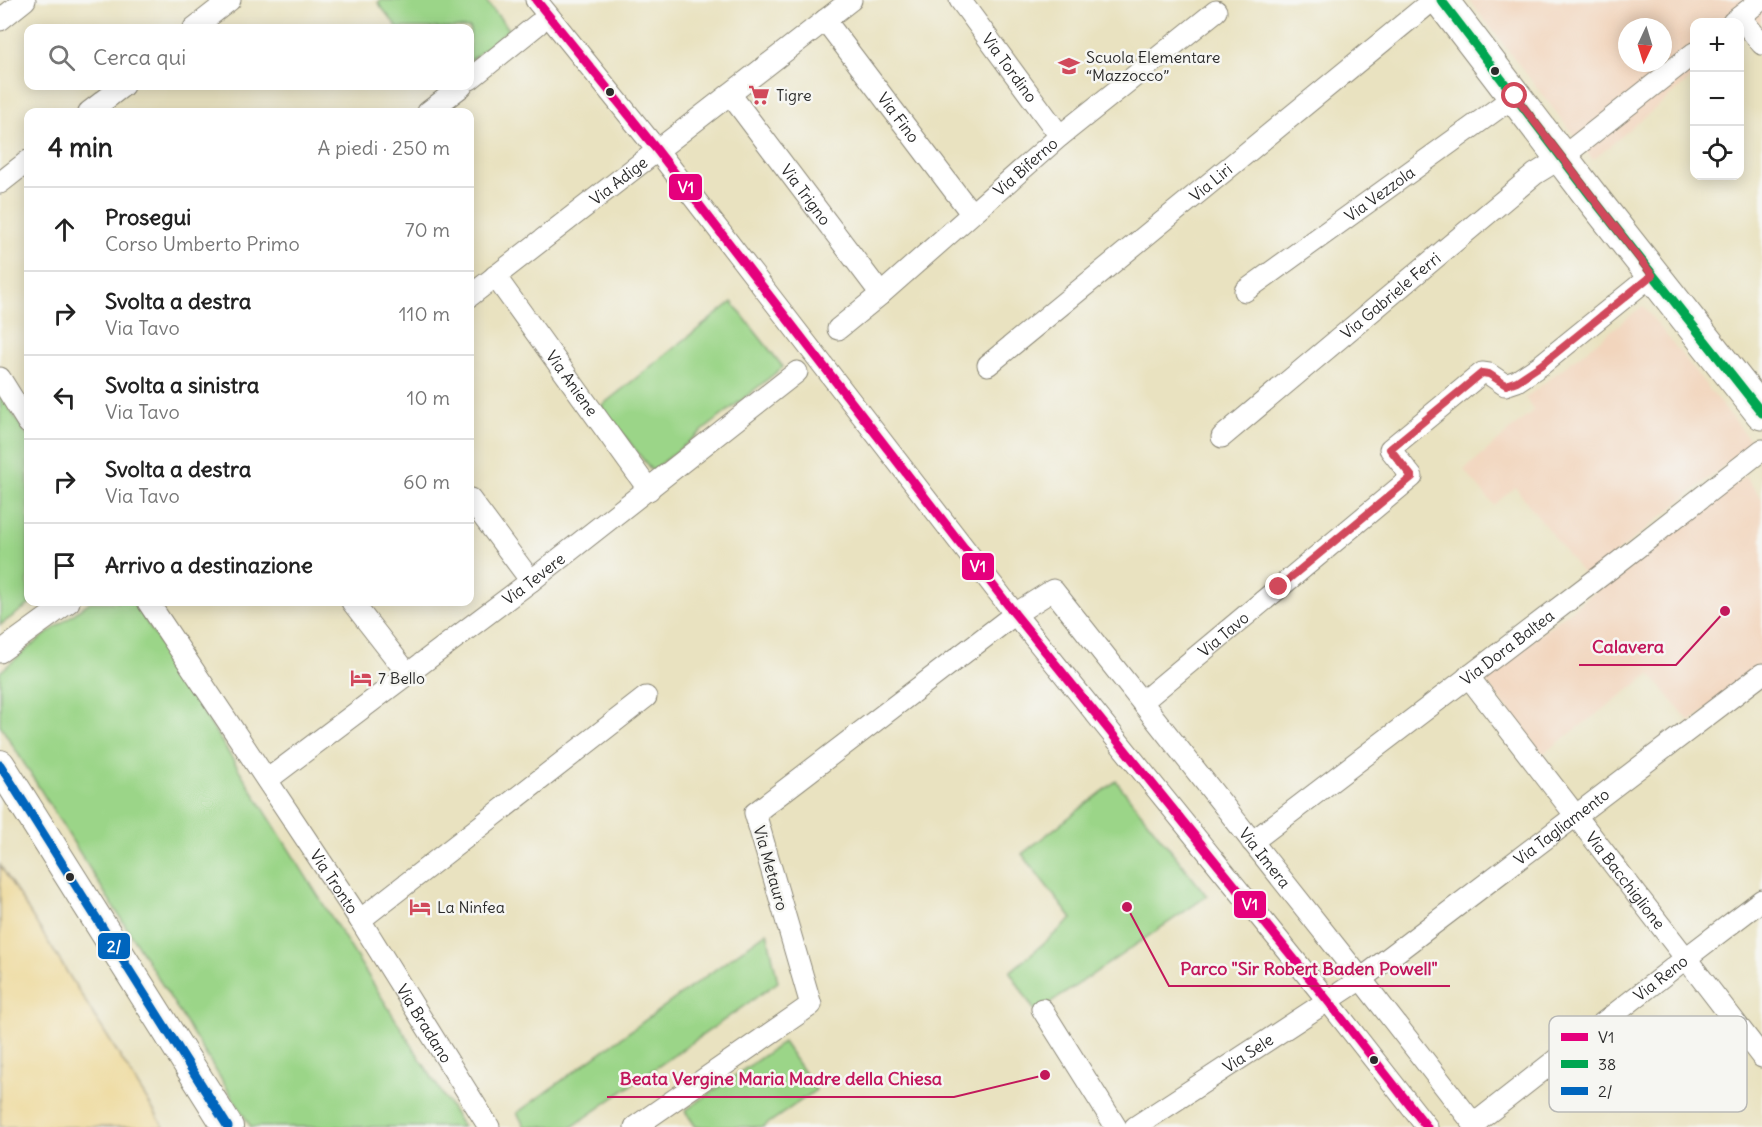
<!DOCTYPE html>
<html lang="it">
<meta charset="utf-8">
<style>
:root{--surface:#fff;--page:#f2f2f2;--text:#222;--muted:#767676;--line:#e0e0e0}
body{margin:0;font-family:Delius,sans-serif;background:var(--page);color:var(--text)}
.controls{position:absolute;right:18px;top:18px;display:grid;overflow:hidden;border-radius:12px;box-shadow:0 3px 15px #0003}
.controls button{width:54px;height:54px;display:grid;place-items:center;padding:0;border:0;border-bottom:2px solid var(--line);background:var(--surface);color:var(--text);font:30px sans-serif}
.compass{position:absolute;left:1618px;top:18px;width:54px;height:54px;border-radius:50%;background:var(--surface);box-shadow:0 3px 15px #0003;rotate:184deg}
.stop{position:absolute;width:18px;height:18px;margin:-14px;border:4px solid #d1495b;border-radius:50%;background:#fff}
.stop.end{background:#d1495b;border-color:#fff;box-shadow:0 2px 6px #0008}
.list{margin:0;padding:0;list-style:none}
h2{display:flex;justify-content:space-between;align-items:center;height:78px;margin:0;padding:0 24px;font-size:26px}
h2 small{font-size:20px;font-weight:400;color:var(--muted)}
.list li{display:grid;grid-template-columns:39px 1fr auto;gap:18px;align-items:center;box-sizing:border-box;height:84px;padding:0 24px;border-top:2px solid var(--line)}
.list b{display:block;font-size:22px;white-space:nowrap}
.list p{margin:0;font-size:20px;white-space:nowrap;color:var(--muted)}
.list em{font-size:20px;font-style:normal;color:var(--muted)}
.icon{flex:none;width:33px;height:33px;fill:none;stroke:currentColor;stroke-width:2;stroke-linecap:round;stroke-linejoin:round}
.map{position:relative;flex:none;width:1762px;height:1127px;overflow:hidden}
.search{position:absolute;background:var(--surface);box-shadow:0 3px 15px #0003;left:24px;top:24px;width:450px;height:66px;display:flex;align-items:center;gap:15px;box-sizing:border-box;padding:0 21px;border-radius:12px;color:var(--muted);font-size:22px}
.panel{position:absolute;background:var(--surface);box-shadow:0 3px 15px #0003;left:24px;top:108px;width:450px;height:498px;border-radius:12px}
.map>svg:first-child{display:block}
</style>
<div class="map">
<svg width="1762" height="1127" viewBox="0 0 1762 1127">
<rect width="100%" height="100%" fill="#f6f6f2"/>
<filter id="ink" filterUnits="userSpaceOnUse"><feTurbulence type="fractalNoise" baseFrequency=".0167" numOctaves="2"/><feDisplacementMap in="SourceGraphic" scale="12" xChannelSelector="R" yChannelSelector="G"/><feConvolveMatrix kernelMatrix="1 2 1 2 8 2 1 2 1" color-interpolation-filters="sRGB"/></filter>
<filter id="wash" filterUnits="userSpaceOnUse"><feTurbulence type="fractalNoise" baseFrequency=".008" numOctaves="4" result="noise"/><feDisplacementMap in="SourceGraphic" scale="24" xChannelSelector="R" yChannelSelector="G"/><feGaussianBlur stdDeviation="1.35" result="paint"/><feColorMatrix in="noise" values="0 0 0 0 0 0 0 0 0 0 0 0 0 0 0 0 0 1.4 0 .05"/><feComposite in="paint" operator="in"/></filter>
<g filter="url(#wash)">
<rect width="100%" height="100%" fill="#e9e2c0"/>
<path fill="#f2d5bd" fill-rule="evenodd" d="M1469,0h293v20l-22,19v-17h-46v54l-101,84zM1627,27h36v36h-36z
M1643,306l109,137 -166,135 -71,-91 -21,18 -30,-35 70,-60 -9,-12z
M1745,476l17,23v172l-72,51 -40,-48 -107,80 -60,-76z"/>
<path fill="#9bd588" stroke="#63805a" stroke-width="1.5" d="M381,0h104l24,29 -39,32v-33h-72l-20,-25z
M732,302l51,65 -131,104 -51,-65z
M0,394l28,43v165h5l-33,23z
M90,602h44l329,525h-212l-251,-402v-53l36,-30z
M1116,781l91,115 -171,117 -26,-41 62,-53 -50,-65z
M767,932l11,50 -206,145h-47l-8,-14z
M783,1042l33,48 -53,37h-67l-11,-16z"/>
<path fill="#eeda9e" stroke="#8c8264" stroke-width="1.5" d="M0,865l164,262h-164z"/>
</g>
<g filter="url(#ink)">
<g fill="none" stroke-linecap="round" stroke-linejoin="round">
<defs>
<g id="street">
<path d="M536,0l121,150 358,464 313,387 99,126"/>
<path id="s1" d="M960,0l100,136"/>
<path d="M1740,17l22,27"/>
<path d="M0,20l25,-20"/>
<path id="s2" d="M825,20l146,193"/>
<path d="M1733,22l28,-22"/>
<path d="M194,28l36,-28"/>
<path d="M470,79l68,-55"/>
<path id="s3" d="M730,94l151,200"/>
<path d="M89,112l34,-26"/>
<path d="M428,112l34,-26"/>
<path d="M0,183l28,-22"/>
<path id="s4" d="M495,276l154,214"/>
<path id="s5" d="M1245,291l270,-195"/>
<path id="s6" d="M470,296l381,-296"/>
<path id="s7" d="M838,329l43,-35 179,-158 156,-125"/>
<path id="s8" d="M988,365l445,-365"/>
<path d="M0,378l28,45"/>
<path id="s9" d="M1222,437l313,-263 26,-16 133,-105"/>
<path d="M470,499l61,82"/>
<path id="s10" d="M148,602l212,318 129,207"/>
<path d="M352,602l56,72"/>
<path d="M0,652l69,-50"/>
<path id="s11" d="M1468,676l294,381"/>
<path id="s12" d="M1142,702l270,-225 -22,-28 92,-76 7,1 16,11 12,-4 24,-16 111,-90"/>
<path id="s13" d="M267,780l264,-199 266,-209"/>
<path id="s14" d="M1252,842l359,-274 151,-118"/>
<path d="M360,920l286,-223"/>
<path d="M1042,1009l74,118"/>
<path id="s15" d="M1474,1124l212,-166 76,-58"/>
<path id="s16" d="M635,1127l176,-122 -56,-192 260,-199 38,-24 308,389 115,148"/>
<path id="s17" d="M1135,1127l226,-148 401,-305"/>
</g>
<path id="secondary" d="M0,765l228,362"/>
<path id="primary" d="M1441,0l149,195 172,218"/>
</defs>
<use href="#street" stroke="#8a8676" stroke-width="23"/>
<use href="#secondary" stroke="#8a8676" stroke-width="32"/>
<use href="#primary" stroke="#8a8676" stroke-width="35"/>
<use href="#street" stroke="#fff" stroke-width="21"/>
<use href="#secondary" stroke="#fff" stroke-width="30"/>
<use href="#primary" stroke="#fff" stroke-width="33"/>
<defs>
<path id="bus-1" d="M536,0l121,150 358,464 313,387 99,126"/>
<path id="bus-2" d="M1441,0l149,195 172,218"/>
<path id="bus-3" d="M0,765l228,362"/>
</defs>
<use href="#bus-1" stroke="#f6f6f2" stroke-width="14"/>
<use href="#bus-2" stroke="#f6f6f2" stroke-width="14"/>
<use href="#bus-3" stroke="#f6f6f2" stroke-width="14"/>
<use href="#bus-1" stroke="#e5007d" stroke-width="9"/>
<use href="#bus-2" stroke="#00a651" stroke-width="9"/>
<use href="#bus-3" stroke="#0065bd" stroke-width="9"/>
</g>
</g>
<g fill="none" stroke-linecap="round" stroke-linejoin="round" filter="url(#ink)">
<path stroke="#d1495b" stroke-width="8" d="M1279,587l133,-110 -22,-28 92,-76 7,1 17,11 11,-4 24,-16 111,-90 -137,-179"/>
</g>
<defs>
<symbol id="school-bare" viewBox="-9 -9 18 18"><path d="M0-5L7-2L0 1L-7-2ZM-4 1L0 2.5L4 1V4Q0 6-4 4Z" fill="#d1495b" stroke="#f6f6f2" stroke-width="2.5" paint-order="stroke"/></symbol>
<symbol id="supermarket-bare" viewBox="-9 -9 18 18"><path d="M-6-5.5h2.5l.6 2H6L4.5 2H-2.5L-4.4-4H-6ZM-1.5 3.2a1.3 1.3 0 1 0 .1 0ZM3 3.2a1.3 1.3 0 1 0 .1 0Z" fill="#d1495b" stroke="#f6f6f2" stroke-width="2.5" paint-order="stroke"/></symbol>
<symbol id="hotel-bare" viewBox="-9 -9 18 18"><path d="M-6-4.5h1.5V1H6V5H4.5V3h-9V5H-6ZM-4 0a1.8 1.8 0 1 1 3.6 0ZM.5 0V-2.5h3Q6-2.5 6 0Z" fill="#d1495b" stroke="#f6f6f2" stroke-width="2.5" paint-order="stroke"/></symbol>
</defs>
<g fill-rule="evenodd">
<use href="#school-bare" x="1054" y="51" width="30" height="30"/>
<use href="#supermarket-bare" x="744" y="80" width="30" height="30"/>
<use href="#hotel-bare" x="346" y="663" width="30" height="30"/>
<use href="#hotel-bare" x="405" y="892" width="30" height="30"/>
</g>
<g fill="#2b2b2b" stroke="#f6f6f2" stroke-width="2">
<circle cx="1495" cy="71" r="5"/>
<circle cx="610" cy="92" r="5"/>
<circle cx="70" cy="877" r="5"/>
<circle cx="1374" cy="1060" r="5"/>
</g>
<g text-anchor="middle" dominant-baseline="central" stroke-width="5" stroke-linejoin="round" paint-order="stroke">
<g font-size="16" fill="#2b2b2b" stroke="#f6f6f2" text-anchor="start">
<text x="1086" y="57">Scuola Elementare<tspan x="1086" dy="18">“Mazzocco”</tspan></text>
<text x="776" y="95">Tigre</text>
<text x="378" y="678">7 Bello</text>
<text x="437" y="907">La Ninfea</text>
</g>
<g font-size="16" fill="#2b2b2b" stroke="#f6f6f2">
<text stroke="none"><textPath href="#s1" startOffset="84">Via Tordino</textPath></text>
<text stroke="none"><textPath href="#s2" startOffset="122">Via Fino</textPath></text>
<text stroke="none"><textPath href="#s7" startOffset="248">Via Biferno</textPath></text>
<text stroke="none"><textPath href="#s6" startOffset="188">Via Adige</textPath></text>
<text stroke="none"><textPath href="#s8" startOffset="288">Via Liri</textPath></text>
<text stroke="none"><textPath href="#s5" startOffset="166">Via Vezzola</textPath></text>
<text stroke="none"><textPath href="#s3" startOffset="126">Via Trigno</textPath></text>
<text stroke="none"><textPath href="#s9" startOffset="220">Via Gabriele Ferri</textPath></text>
<text stroke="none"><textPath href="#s4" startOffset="132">Via Aniene</textPath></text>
<text stroke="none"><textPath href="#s13" startOffset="334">Via Tevere</textPath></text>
<text stroke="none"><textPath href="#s12" startOffset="106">Via Tavo</textPath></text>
<text stroke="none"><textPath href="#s14" startOffset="321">Via Dora Baltea</textPath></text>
<text stroke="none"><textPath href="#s17" startOffset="522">Via Tagliamento</textPath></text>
<text stroke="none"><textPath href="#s16" startOffset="1128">Via Imera</textPath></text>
<text transform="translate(771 868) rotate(74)">Via Metauro</text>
<text stroke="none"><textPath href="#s11" startOffset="258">Via Bacchiglione</textPath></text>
<text stroke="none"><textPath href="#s10" startOffset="336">Via Tronto</textPath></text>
<text stroke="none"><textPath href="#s15" startOffset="237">Via Reno</textPath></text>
<text stroke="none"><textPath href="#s10" startOffset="504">Via Bradano</textPath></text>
<text stroke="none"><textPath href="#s17" startOffset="135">Via Sele</textPath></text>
</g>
</g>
<rect x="1549" y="1016" width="198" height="96" rx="9" fill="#f6f6f2" stroke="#b9b9b6" stroke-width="1.5"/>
<rect x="1561" y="1033" width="27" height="8" fill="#e5007d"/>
<rect x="1561" y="1060" width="27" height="8" fill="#00a651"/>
<rect x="1561" y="1087" width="27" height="8" fill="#0065bd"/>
<g font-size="16" fill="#2b2b2b">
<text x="1598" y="1043">V1</text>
<text x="1598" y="1070">38</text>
<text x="1598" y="1097">2/</text>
</g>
<path fill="none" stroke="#c2185b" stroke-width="2" d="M1725 611L1676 665H1579M1127 907L1169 986H1450M1045 1075L954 1097H607"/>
<g fill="#c2185b" stroke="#f6f6f2" stroke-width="2">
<circle cx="1725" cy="611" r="6"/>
<circle cx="1127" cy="907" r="6"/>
<circle cx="1045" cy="1075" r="6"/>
</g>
<g font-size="18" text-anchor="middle" font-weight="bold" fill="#c2185b" stroke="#f6f6f2" stroke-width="5" stroke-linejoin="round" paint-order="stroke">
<text x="1628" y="653">Calavera</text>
<text x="1309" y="975">Parco "Sir Robert Baden Powell"</text>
<text x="781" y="1085">Beata Vergine Maria Madre della Chiesa</text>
</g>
<g stroke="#f6f6f2" stroke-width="2">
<rect x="668" y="173" width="35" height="28" rx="6" fill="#e5007d"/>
<rect x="961" y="552" width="34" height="29" rx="6" fill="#e5007d"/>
<rect x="1233" y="890" width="34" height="29" rx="6" fill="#e5007d"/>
<rect x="97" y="932" width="34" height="28" rx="6" fill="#0065bd"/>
</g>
<g font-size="16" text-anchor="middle" font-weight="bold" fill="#fff">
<text x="686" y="193">V1</text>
<text x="978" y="572">V1</text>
<text x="1250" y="910">V1</text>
<text x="114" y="952">2/</text>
</g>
</svg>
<div class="controls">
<button>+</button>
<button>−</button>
<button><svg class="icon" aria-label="locate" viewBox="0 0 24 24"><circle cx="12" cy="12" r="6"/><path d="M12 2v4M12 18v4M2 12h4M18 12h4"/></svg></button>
</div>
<svg class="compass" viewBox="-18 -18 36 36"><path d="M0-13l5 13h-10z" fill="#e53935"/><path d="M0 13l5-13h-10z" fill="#767676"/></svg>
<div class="stop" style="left:1515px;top:96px"></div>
<div class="stop end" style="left:1279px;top:587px"></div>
<div class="search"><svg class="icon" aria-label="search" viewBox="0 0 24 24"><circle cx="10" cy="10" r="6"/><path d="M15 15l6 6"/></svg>Cerca qui</div>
<section class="panel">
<h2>4 min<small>A piedi · 250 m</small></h2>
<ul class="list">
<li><svg class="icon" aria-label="ahead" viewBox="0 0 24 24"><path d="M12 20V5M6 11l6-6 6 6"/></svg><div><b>Prosegui</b><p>Corso Umberto Primo</p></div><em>70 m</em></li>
<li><svg class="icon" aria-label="right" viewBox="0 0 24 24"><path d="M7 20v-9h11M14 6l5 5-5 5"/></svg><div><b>Svolta a destra</b><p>Via Tavo</p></div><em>110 m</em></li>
<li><svg class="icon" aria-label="left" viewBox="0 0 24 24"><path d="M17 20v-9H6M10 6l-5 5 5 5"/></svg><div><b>Svolta a sinistra</b><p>Via Tavo</p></div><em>10 m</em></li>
<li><svg class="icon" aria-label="right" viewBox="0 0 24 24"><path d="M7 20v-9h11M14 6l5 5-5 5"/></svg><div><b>Svolta a destra</b><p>Via Tavo</p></div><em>60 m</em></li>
<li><svg class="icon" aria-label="arrive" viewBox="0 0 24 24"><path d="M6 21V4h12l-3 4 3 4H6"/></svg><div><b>Arrivo a destinazione</b></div></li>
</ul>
</section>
</div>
